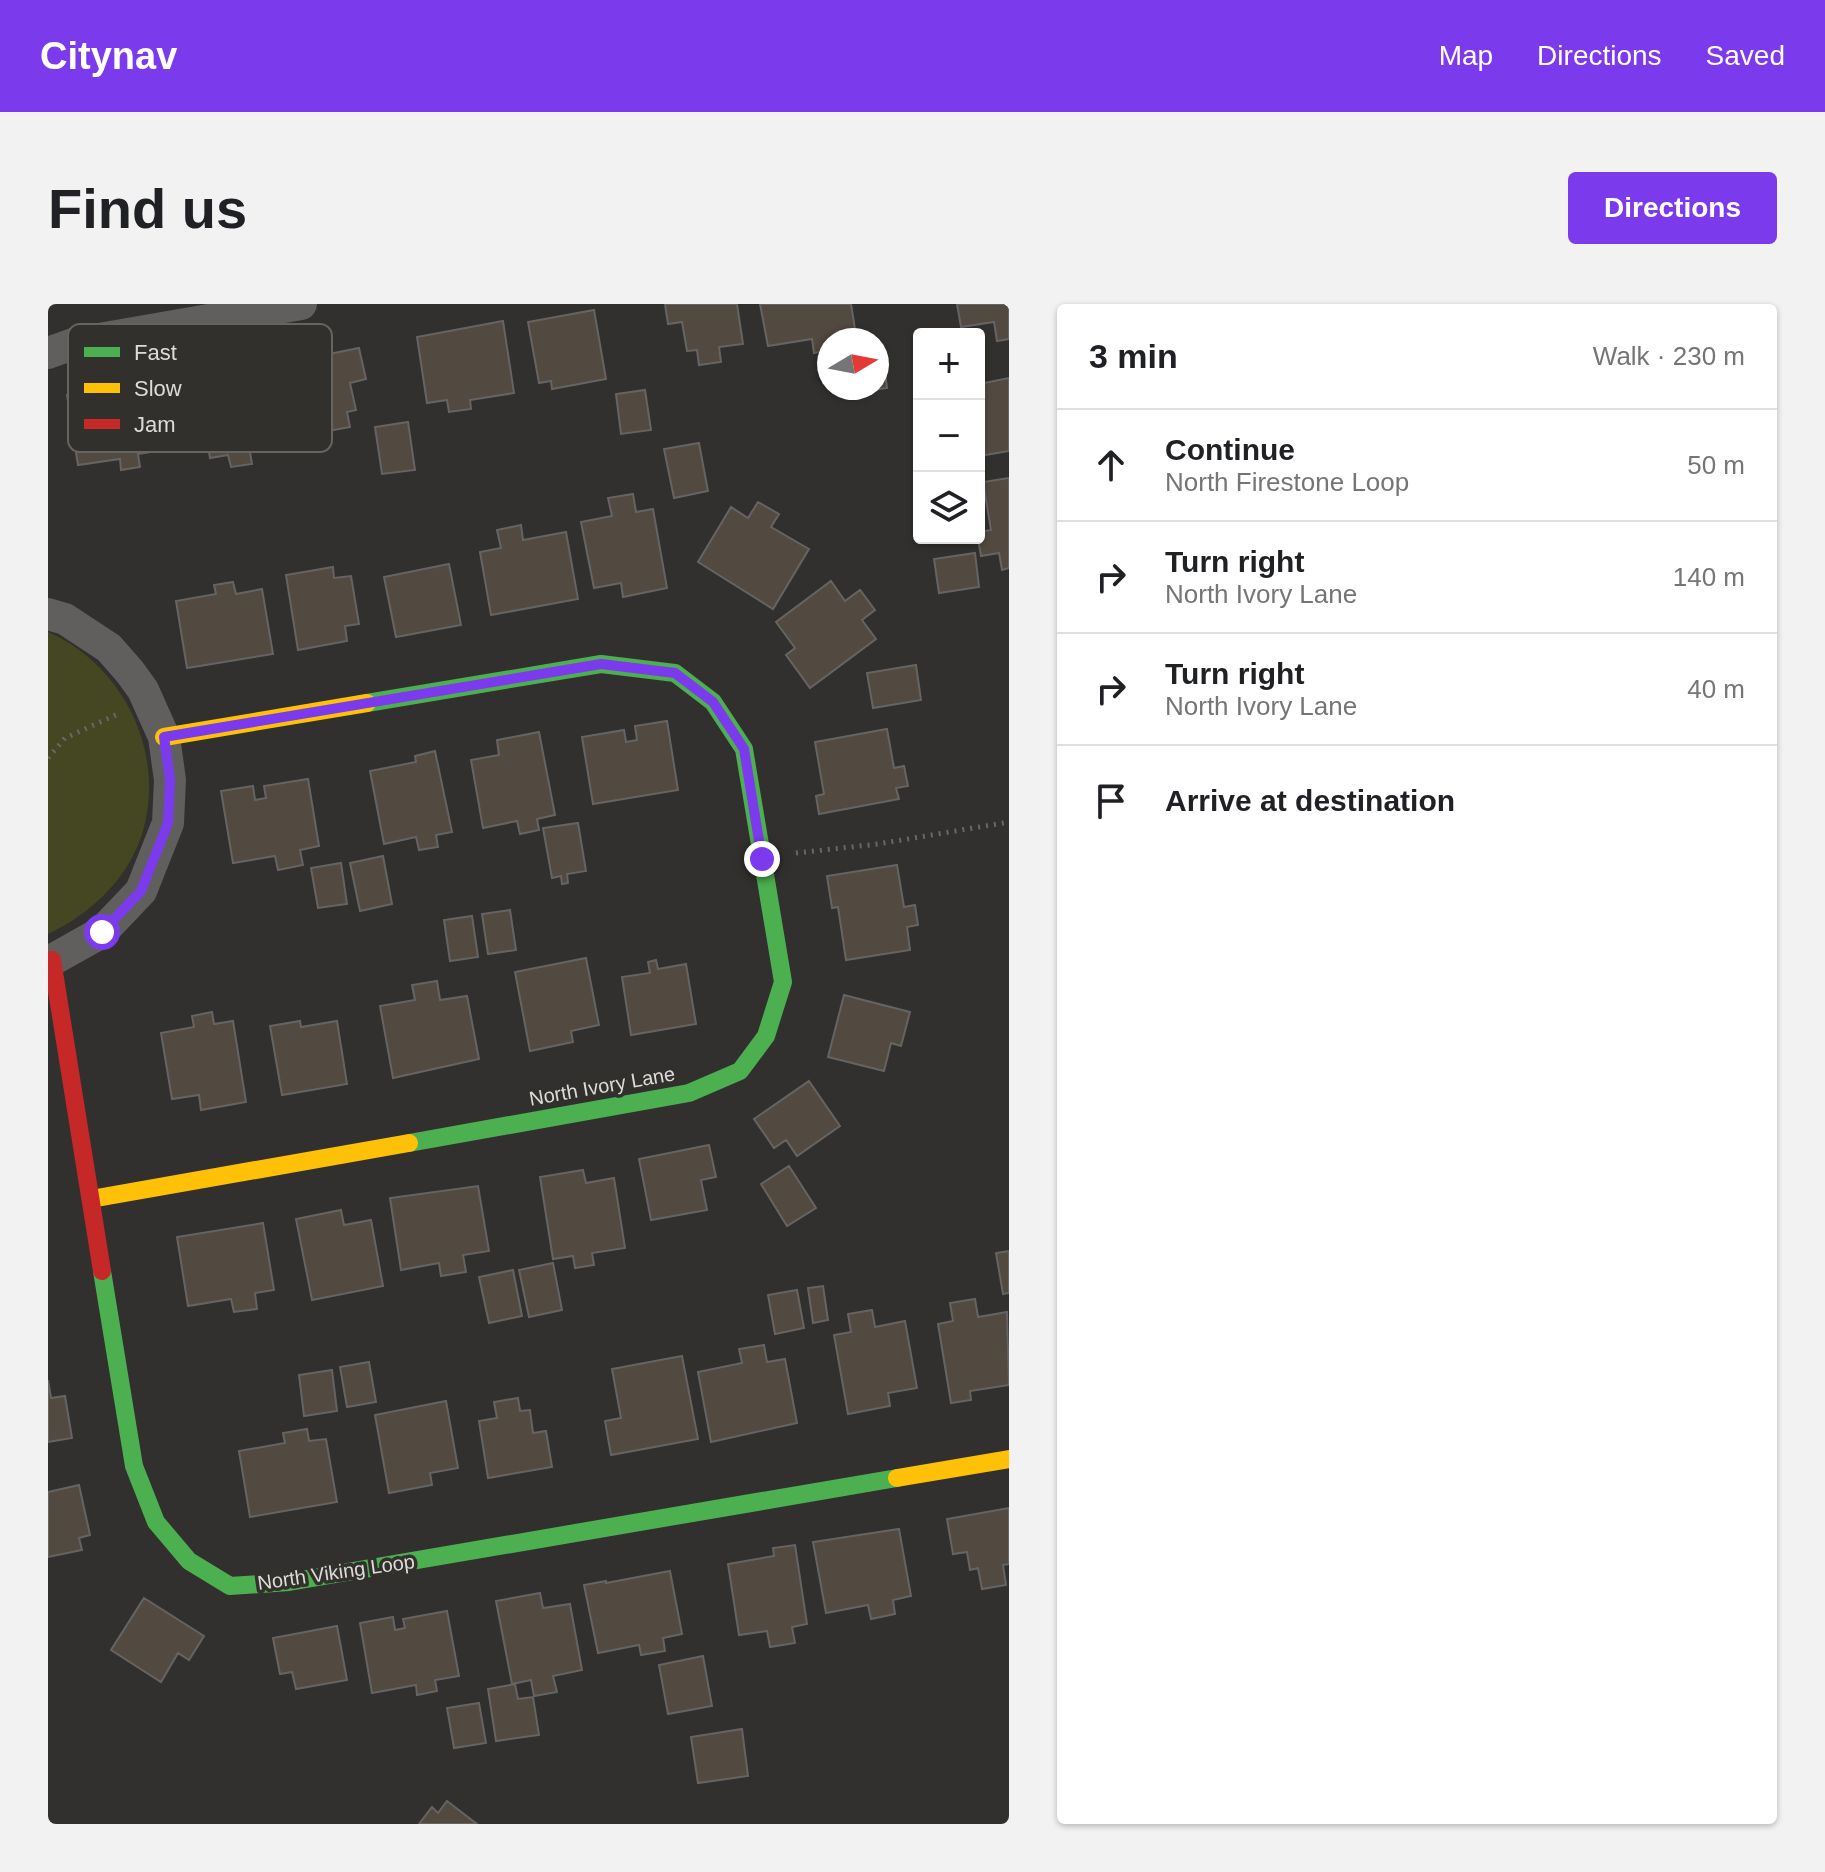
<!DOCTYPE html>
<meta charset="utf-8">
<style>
:root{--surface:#fff;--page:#f2f2f2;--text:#202124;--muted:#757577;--line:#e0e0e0;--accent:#7c3aed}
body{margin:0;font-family:Helvetica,sans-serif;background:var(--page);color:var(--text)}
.controls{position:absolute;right:24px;top:24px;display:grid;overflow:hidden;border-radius:8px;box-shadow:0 2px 6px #0004}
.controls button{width:72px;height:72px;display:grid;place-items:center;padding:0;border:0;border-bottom:2px solid var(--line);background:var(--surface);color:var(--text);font:40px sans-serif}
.compass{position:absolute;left:769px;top:24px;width:72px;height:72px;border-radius:50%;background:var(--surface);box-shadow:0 2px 6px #0004;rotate:80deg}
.stop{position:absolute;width:24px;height:24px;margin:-18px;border:6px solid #7c3aed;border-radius:50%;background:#fff}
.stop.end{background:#7c3aed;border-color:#fff;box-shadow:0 2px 8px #0008}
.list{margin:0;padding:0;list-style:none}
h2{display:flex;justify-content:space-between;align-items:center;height:104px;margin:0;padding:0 32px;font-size:34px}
h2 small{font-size:26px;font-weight:400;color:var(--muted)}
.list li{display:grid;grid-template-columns:52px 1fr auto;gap:24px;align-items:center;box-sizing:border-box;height:112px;padding:0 32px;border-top:2px solid var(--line)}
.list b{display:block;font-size:30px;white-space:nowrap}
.list p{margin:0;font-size:26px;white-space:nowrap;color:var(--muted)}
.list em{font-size:26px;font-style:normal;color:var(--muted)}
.icon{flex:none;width:44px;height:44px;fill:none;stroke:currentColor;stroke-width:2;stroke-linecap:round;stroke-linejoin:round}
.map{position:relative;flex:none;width:961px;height:1520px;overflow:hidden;border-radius:8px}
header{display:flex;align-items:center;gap:48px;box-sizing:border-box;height:112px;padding:0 40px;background:var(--accent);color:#fff}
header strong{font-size:38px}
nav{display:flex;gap:44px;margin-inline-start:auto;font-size:28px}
.intro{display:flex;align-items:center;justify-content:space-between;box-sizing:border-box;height:192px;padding:0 48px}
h1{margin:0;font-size:56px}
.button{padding:20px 36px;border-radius:8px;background:var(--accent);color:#fff;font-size:28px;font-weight:700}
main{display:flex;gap:48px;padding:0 48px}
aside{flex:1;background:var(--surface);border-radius:8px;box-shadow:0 2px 6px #0004}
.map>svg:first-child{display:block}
</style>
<header>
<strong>Citynav</strong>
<nav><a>Map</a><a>Directions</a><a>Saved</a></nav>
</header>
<div class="intro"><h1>Find us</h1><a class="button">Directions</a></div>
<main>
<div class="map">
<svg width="961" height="1520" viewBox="0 0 961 1520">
<rect width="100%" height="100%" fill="#31302e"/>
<path fill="#444722" d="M0,328c78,34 121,127 92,208 -16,43 -52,75 -92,94z"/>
<path fill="#524941" stroke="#656463" stroke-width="2" d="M617,0h72l6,40 -24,3 2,15 -22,3 -2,-15 -10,1 -5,-29 -14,2z
M712,0h91l4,25 -19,3 2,8h-9v10l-15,3 -2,-14 -44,7z
M909,0h52v35l-12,2 -3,-19 -33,5z
M546,6l12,69 -54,10 -1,-8 -12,2 -11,-61z
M455,17l11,72 -44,7 1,9 -22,3 -2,-12 -20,3 -10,-66z
M834,43l5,41 -28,4 -1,-4h19v-40z
M311,44l7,31 -16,4 6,27 -9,2 3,15 -22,4 -3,-14 -24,5 -12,-60z
M192,65l2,12 28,-4 11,70 -31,5 2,12 -21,3 -3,-12 -18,3 -14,-83z
M961,74v73l-30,5v-72z
M106,80l10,66 -26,4 2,13 -19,3 -1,-11 -42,6 -11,-70z
M597,86l6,40 -30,4 -5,-40z
M360,118l7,48 -33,4 -7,-47z
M651,139l9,48 -34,7 -10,-49z
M961,174v90l-7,2 -3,-17 -18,3 -3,-18 1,-6 12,-2 -8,-48z
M585,190l3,18 17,-3 14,79 -44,9 -2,-14 -27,5 -13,-66 31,-6 -4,-18z
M710,198l21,12 -8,13 38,22 -36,60 -75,-47 33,-55 17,11z
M473,221l2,15 43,-8 12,67 -87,16 -11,-63 21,-4 -4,-18z
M927,249l4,34 -40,6 -5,-34z
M401,260l12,61 -65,12 -12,-60z
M285,263l1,11 17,-2 8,48 -14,2 2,15 -49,9 -12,-75z
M783,277l14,20 15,-11 15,20 -13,10 14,19 -66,49 -24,-33 9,-7 -19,-26z
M185,278l3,12 26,-5 11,65 -86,14 -11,-67 40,-7 -2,-9z
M868,361l5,35 -48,8 -6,-35z
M619,417l11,69 -85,14 -11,-67 42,-7 2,12 11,-2 -2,-14z
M839,425l7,39 10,-2 4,20 -12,2 3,11 -80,15 -3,-18 8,-2 -9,-52z
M491,428l16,83 -18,4 2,11 -19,4 -3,-13 -34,7 -12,-68 28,-5 -2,-15z
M387,447l17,81 -16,3 2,12 -19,3 -3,-13 -32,7 -14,-73 46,-9 -1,-6z
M260,475l11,67 -19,4 3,15 -25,5 -3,-14 -42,7 -12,-72 32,-5 2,14 11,-2 -2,-12z
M530,519l8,48 -19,3 1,9 -6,1 -1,-8 -9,2 -9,-50z
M335,552l9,48 -32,7 -10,-48z
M293,559l6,41 -29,4 -7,-40z
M849,561l7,42 11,-2 3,20 -11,2 3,23 -64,10 -8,-53 -6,1 -5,-32z
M462,606l6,40 -28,4 -6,-40z
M424,612l6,41 -28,4 -6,-41z
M538,654l13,67 -28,6 2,11 -43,9 -15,-79z
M608,656l2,9 28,-5 10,60 -65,11 -9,-58 28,-4 -2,-11z
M389,677l3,19 27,-4 12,63 -86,19 -13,-72 35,-6 -3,-15z
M796,691l66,17 -9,34 -10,-3 -7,28 -56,-14z
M164,708l2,12 19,-3 13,81 -45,8 -2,-15 -27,4 -11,-66 33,-6 -2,-11z
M252,717l1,6 36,-6 10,63 -65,11 -12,-69z
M761,777l31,45 -43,30 -11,-16 -12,8 -20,-29z
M661,841l7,32 -15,3 6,30 -56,10 -12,-61z
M741,862l27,42 -29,18 -26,-42z
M535,866l3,13 28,-5 11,70 -33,5 2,12 -19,3 -2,-12 -20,3 -13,-82z
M430,882l11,65 -26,4 3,17 -25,4 -2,-13 -38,7 -11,-72z
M293,906l3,15 27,-5 12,66 -71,14 -16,-81z
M215,919l11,67 -19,3 2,16 -23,3 -3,-13 -43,7 -11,-69z
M961,947v42l-6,1 -7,-41z
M505,959l9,47 -33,7 -10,-47z
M465,966l9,46 -33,7 -10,-46z
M775,982l5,34 -15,3 -5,-35z
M749,986l7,38 -29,6 -7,-39z
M927,995l3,18 29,-5 2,73 -39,6 1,9 -20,3 -13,-79 15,-3 -3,-18z
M824,1006l3,17 30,-6 12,67 -29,5 2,13 -42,8 -14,-79 17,-3 -3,-18z
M716,1041l3,17 18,-3 12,64 -86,19 -13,-70 44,-9 -3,-14z
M634,1052l16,83 -87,16 -6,-34 16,-3 -9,-49z
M321,1058l7,40 -29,5 -7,-40z
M284,1066l5,41 -33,5 -5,-41z
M0,1076l3,18 14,-2 7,42 -24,4z
M470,1094l2,13 10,-1 3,23 13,-2 6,36 -64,11 -9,-57 18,-3 -3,-16z
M398,1097l12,67 -28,5 2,12 -43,8 -14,-78z
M259,1125l2,12 17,-2 11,63 -87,15 -11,-66 46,-8 -2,-10z
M31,1181l11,50 -11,3 3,12 -34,7v-65z
M961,1204v56l-6,1 3,20 -24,4 -4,-21 -8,2 -3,-18 -14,2 -6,-35z
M851,1225l12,67 -18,4 2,14 -24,5 -3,-14 -42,8 -13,-71z
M747,1241l12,79 -15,3 3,16 -25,4 -3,-16 -28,4 -11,-71 46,-8 -1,-8z
M622,1267l12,63 -19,4 2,13 -24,4 -2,-10 -41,8 -14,-68 22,-4v2z
M492,1289l3,15 27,-4 12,66 -29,6 4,16 -23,4 -3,-16 -19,4 -16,-83z
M96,1294l60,38 -15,24 -11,-7 -17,29 -50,-32z
M399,1307l12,65 -24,4 2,11 -20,4 -1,-10 -44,8 -12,-70 33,-6 2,13 10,-2 -2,-9z
M289,1322l10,54 -51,9 -4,-17 -12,2 -7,-36z
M655,1352l9,50 -44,8 -9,-49z
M467,1380l3,15 15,-2 6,38 -43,6 -8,-52z
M431,1399l7,40 -32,5 -7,-40z
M694,1425l6,47 -50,7 -7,-46z
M399,1497l30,23h-58l13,-17 6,6z"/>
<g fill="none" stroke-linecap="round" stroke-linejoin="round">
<path stroke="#686767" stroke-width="5" stroke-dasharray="2 6" stroke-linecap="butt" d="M0,454l17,-20 55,-25
M748,549l82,-9 131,-22"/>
<path stroke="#605f5e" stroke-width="32" d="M0,49l28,-10 225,-39
M0,310l17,5 44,29 21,24 13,18 21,47 6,43 -2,43 -27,68 -39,41 -50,28"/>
<path stroke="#4caf50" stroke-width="18" d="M319,399l234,-39 74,9 38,29 31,47 39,233 -17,54 -26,35 -51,22 -280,50
M54,967l32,195 22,56 33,39 41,25 59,-4 608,-104"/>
<path stroke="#ffc107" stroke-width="18" d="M116,433l203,-34
M43,895l318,-56
M849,1174l112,-19"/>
<path stroke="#c62828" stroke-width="18" d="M0,656h4l50,311"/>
</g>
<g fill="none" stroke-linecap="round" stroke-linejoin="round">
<path stroke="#7c3aed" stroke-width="10" d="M54,628l39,-41 27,-68 2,-43 -6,-43 437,-73 74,9 38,29 31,47 18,110"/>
</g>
<g text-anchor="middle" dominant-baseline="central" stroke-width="7" stroke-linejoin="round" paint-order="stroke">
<g font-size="20" fill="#dddcda" stroke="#32302d">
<text transform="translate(554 782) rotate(-10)">North Ivory Lane</text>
<text transform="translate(288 1268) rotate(-8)">North Viking Loop</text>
</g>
</g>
<rect x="20" y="20" width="264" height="128" rx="12" fill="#32302d" stroke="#656461" stroke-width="2"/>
<rect x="36" y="43" width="36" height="10" fill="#4caf50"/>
<rect x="36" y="79" width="36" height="10" fill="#ffc107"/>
<rect x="36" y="115" width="36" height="10" fill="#c62828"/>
<g font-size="22" fill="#dddcda">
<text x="86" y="56">Fast</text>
<text x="86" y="92">Slow</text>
<text x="86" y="128">Jam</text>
</g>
</svg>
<div class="controls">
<button>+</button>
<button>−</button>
<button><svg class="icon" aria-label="layers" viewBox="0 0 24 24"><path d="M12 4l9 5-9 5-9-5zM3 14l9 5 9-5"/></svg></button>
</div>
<svg class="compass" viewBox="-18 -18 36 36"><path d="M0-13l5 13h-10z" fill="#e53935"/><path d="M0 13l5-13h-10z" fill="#757577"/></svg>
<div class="stop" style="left:54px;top:628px"></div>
<div class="stop end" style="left:714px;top:555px"></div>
</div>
<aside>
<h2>3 min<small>Walk · 230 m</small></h2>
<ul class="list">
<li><svg class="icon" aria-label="ahead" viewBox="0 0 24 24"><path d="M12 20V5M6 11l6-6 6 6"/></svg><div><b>Continue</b><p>North Firestone Loop</p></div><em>50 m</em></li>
<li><svg class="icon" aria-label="right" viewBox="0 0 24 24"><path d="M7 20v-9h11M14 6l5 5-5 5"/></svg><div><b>Turn right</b><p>North Ivory Lane</p></div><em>140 m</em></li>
<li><svg class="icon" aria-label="right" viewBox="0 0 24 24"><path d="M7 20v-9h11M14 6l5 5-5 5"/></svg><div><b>Turn right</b><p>North Ivory Lane</p></div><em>40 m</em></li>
<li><svg class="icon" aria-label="arrive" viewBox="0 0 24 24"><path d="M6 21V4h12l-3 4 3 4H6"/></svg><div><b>Arrive at destination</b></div></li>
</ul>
</aside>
</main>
